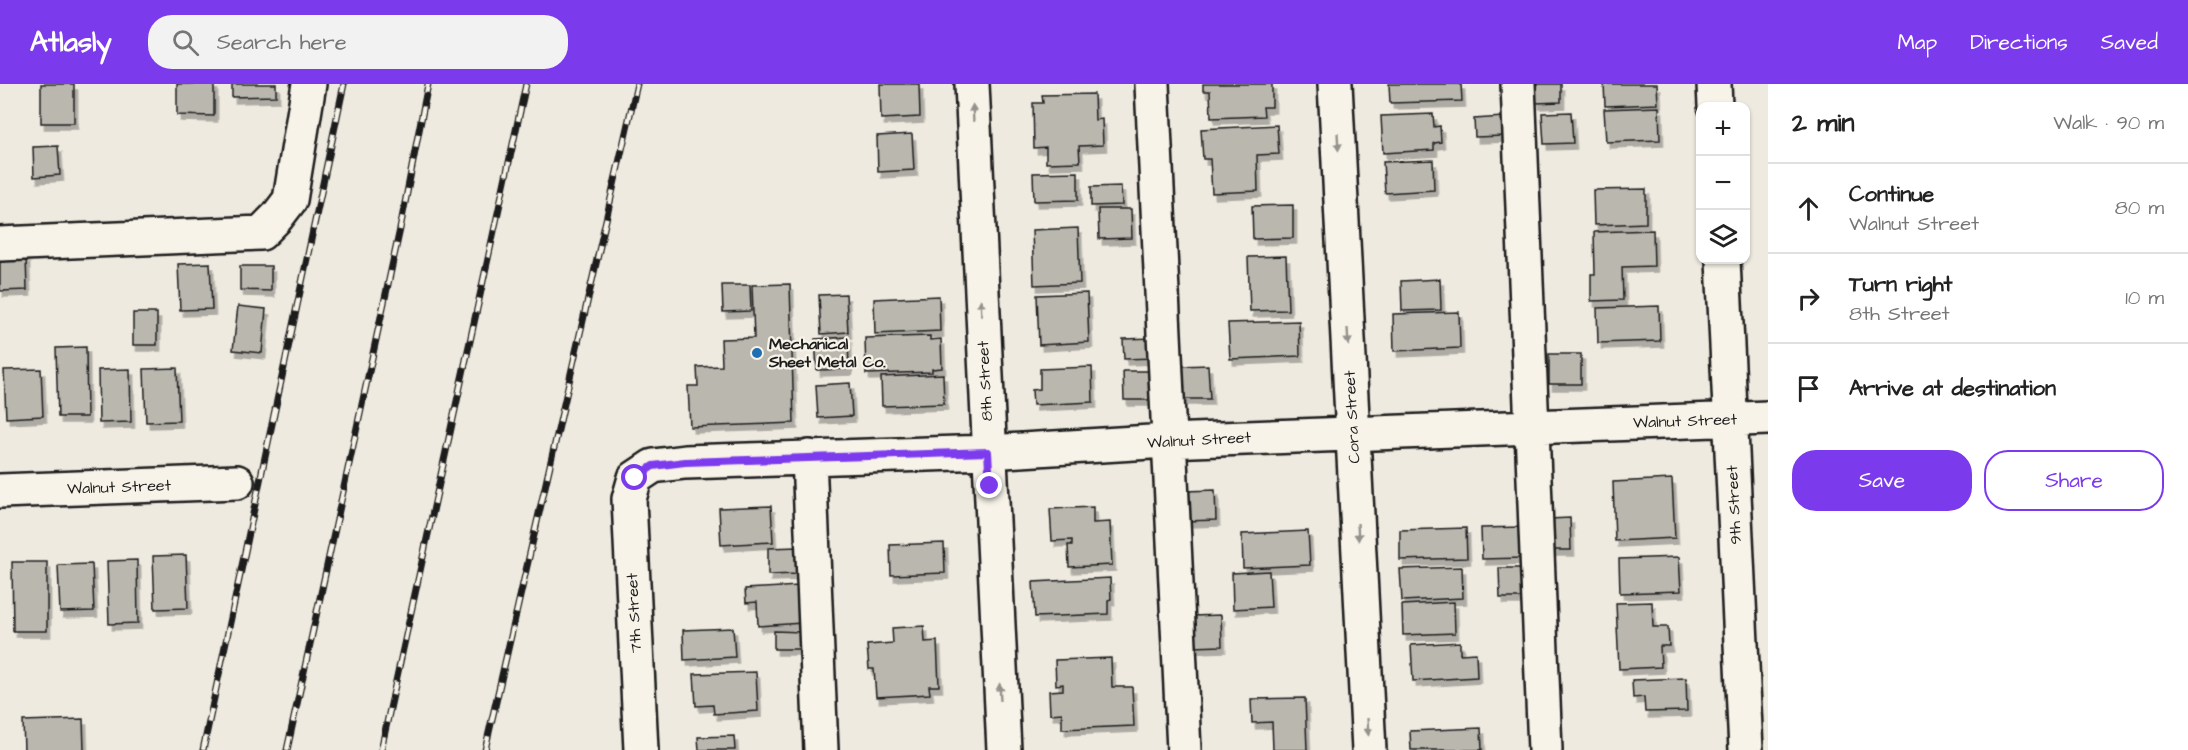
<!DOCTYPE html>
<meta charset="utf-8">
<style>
:root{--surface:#fff;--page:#f2f2f2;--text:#222;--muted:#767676;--line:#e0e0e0;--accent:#7c3aed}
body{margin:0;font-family:"Architects Daughter",sans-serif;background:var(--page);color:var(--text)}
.controls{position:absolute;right:18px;top:18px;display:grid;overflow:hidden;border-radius:12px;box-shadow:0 2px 4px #0004}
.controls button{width:54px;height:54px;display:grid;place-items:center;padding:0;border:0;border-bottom:2px solid var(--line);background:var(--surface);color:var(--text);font:30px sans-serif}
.stop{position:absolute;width:18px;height:18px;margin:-14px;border:4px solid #7c3aed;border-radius:50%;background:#fff}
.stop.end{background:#7c3aed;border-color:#fff;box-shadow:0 2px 6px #0008}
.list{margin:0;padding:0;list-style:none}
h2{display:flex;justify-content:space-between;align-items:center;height:78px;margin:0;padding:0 24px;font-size:26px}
h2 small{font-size:20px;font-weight:400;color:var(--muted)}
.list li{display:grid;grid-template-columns:39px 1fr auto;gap:18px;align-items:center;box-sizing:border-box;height:90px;padding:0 24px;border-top:2px solid var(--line)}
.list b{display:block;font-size:22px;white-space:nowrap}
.list p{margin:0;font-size:20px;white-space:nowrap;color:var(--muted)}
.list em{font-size:20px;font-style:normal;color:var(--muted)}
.actions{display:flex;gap:12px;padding:18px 24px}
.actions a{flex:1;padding:14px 0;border:2px solid var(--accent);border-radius:24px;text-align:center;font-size:21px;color:var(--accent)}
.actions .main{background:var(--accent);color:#fff}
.icon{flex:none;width:33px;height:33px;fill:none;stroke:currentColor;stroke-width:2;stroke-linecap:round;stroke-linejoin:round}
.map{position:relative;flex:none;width:1768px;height:666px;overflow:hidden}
header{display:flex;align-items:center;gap:36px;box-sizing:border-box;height:84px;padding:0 30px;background:var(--accent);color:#fff}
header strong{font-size:28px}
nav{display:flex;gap:33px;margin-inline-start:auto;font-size:21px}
.search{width:420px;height:54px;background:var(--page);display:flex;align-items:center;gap:15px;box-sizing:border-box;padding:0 21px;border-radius:24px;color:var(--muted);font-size:22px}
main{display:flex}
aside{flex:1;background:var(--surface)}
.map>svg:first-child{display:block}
</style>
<header>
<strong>Atlasly</strong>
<div class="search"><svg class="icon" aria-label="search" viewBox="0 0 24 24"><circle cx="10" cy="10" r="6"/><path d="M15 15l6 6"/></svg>Search here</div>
<nav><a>Map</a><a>Directions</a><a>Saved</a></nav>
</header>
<main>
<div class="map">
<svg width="1768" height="666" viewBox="0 0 1768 666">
<defs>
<filter id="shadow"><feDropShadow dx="3.5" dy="6" stdDeviation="0" flood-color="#0004"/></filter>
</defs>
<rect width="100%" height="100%" fill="#eeeae0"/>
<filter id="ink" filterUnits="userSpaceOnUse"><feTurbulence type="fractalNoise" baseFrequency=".0167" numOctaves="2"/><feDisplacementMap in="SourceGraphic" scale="12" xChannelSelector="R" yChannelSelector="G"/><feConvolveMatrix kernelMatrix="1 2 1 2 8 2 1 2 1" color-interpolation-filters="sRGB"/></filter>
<g filter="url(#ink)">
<path fill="#bab7af" stroke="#1c1c1c" stroke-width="1.5" filter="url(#shadow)" d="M41,0h33v39h-33z
M177,0h37v32l-37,-1z
M232,0h44v12l-44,1z
M880,0h39l1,33 -39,2z
M1203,0h69v23h-9l1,9 -53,2 -1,-27h-7z
M1389,0h72l1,17 -72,2z
M1535,0h26v18l-25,1z
M1604,0h53l1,20 -53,2z
M1094,10l1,26 7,-1 1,26 -24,1 1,16 -34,1v-16l-12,1 -1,-45h10l-1,-8z
M1659,23l1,33 -54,2 -2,-33z
M1571,28l2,31 -29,1 -2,-31z
M1433,30l1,13 6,-1 1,16 -7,1v7l-51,3 -2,-37z
M1503,33l1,19 -29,1 -1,-18z
M1277,41l2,29 -22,1 1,36 -46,2 -2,-34h-7l-2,-30z
M912,50l2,36 -36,2 -1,-36z
M58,62l2,29 -26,2 -1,-30z
M1433,76l1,30 -49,3 -2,-31z
M1078,88v28l-44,1 -1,-28z
M1121,102l1,19 -31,1v-19z
M1646,105v34l-52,2 -1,-35z
M1293,121v33l-40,1 -1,-33z
M1098,125h33l1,29 -33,1z
M1078,144l2,55 -46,2 -2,-55z
M1653,146l1,36 -32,1 1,33 -32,1v-27h4l-1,-42z
M1286,172l2,54 -38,1 -2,-54z
M26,173l1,33 -27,1v-32z
M210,179l2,46 -32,1 -2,-46z
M240,182h31v25l-31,-1z
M1440,195l1,31 -39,1 -1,-30z
M790,200l4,139 -104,4 -2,-41h10l-1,-19 25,-1 -1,-27 33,-1 -2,-53z
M722,201h28l1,26 -28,1z
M1087,209l2,49 -50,3 -2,-50z
M846,210l2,38 -27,2 -2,-39z
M939,212l1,35 -65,3 -1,-35z
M238,222l28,3 -4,44 -29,-3z
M1659,222l1,35 -62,2 -1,-35z
M1459,228l1,36 -66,3 -1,-37z
M133,229h24v32h-24z
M1299,237l1,35 -70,3 -2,-36z
M930,252v4l11,-1 1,29 -10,1v3l-66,2 -1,-36z
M848,253l1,32 -32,1 -2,-31z
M1155,254v20l-31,1 -1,-20z
M86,263l1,70h-29l-2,-69z
M1549,270h32v30h-32z
M1208,281l2,34h-28l-2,-33z
M1092,283l1,35 -60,3 -1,-15 8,-1v-20z
M177,284l2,53 -33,1 -2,-53z
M41,285l2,47 -37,2 -2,-48z
M130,285l1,53 -32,1 -1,-53z
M1123,287h29l1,29h-29z
M943,290l1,30 -62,2 -1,-29z
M850,299l2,33 -34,2 -2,-33z
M1672,395l3,59 -60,3 -2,-59z
M1215,406l1,30 -30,1 -1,-30z
M771,422l2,36 -52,3 -2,-37z
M1093,423v16l17,-1 2,43 -43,2 -1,-22h4v-5l-20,1 -2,-32z
M1570,434l1,32h-21l-1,-31z
M1522,443l1,31 -41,1 -1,-31z
M1466,444l1,30 -67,2v-30z
M1308,447l2,34 -67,3 -1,-34z
M944,459l1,30 -54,2 -1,-30z
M798,463l1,27 -31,1v-27z
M186,471l2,53 -33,1 -2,-53z
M1679,473l2,34 -61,2 -1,-34z
M137,476l1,63 -29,1 -2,-63z
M12,478h35v69h-34z
M92,480l2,47 -34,1 -2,-47z
M1462,483l1,31 -61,3 -2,-32z
M1499,484h29v30h-28z
M1269,487l2,36 -38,2 -1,-36z
M1110,494l1,21 -3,1v14l-73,3 -2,-35z
M799,502l3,37 -44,3 -1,-24 -11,1 -1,-14z
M1454,518l1,31 -52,2 -1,-30z
M1652,518l1,25h15l1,19h-9l1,21 -42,2 -3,-66z
M1221,531l1,31 -29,1 -1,-31z
M924,542l1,16 12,-1 2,45h-10l1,8 -54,3 -2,-28h-5l-2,-24 26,-2 -1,-15z
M733,544l2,29 -51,3 -1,-30z
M774,547l29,1v17h-29z
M1460,558v12l16,-1 1,24 -64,4 -2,-36z
M1111,574l1,29h20l2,39 -72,3v-16l-12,1 -1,-23 14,-1v-6l-7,1 -1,-25z
M756,588l2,39 -44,3 -1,-9 -17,1 -2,-32z
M1686,594l1,33 -42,1 -1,-15 -11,1 -1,-18z
M1305,614l2,52h-34l-1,-28 -20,1 -1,-24z
M83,635l1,31h-60l-1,-29z
M1481,644l1,22h-71l-1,-19z
M734,652l1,14h-36l-1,-13z"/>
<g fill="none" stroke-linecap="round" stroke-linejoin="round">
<defs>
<path id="minor" d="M972,0l32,666
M1152,0l32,666
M1335,0l34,666
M1518,0l27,666
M1714,0l1,22
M0,160l261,-11 16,-16 13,-17 19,-116
M1723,176l23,490
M809,373l12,293
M0,407l237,-9
M641,666l-12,-251 6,-21 18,-12 32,-4 303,-10 179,-11 601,-23"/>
</defs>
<use href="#minor" stroke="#1c1c1c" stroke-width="38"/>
<use href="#minor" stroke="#f7f3e8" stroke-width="33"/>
<defs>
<path id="rail" d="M203,666l141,-666
M287,666l113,-521 28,-145
M381,666l145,-666
M485,666l152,-666"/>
</defs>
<use href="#rail" stroke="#1c1c1c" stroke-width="7"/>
<use href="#rail" stroke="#f7f3e8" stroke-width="4.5" stroke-dasharray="14" stroke-linecap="butt"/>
</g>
<defs><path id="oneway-solid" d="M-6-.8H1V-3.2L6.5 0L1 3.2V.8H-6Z" transform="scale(1.5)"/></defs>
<g fill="#94928c">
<use href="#oneway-solid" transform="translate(973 29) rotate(-93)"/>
<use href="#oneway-solid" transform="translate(1338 58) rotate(87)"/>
<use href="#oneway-solid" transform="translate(981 224) rotate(-93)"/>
<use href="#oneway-solid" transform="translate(1348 253) rotate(87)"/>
<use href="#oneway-solid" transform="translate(1358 448) rotate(87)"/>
<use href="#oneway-solid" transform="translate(1000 608) rotate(-93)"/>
<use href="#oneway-solid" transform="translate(1368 643) rotate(87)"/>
</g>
</g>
<g fill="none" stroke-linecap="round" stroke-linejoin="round" filter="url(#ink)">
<path stroke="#7c3aed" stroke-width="8" d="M635,394l18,-12 32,-4 303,-10 2,34"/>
</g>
<circle fill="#1f6fb2" stroke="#f7f3e8" stroke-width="2" cx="757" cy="269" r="6"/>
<g text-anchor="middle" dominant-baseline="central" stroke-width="4.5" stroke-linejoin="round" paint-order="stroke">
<g font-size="16" font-weight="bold" fill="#1c1c1c" stroke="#f7f3e8" text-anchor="start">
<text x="769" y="260">Mechanical<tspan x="769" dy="18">Sheet Metal Co.</tspan></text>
</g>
<g font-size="16" fill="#1c1c1c" stroke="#f7f3e8">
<text transform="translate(985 297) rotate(-93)">8th Street</text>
<text transform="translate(1352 333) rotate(-93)">Cora Street</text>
<text transform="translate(1685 337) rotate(-2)">Walnut Street</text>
<text transform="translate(1199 356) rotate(-3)">Walnut Street</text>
<text transform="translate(119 403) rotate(-2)">Walnut Street</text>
<text transform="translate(1734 421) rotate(-93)">9th Street</text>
<text transform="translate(634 529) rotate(-93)">7th Street</text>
</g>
</g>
</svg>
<div class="controls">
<button>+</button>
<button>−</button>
<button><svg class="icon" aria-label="layers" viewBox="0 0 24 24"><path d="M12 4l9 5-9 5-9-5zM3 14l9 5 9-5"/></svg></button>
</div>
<div class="stop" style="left:635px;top:394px"></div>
<div class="stop end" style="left:990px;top:402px"></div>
</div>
<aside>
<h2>2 min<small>Walk · 90 m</small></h2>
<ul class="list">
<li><svg class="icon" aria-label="ahead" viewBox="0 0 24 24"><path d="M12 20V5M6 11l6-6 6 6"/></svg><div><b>Continue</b><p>Walnut Street</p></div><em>80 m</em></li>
<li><svg class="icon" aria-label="right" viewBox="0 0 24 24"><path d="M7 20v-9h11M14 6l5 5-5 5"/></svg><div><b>Turn right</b><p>8th Street</p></div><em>10 m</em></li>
<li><svg class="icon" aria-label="arrive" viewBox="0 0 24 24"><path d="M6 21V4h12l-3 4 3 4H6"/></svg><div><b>Arrive at destination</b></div></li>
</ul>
<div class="actions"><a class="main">Save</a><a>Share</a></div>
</aside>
</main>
